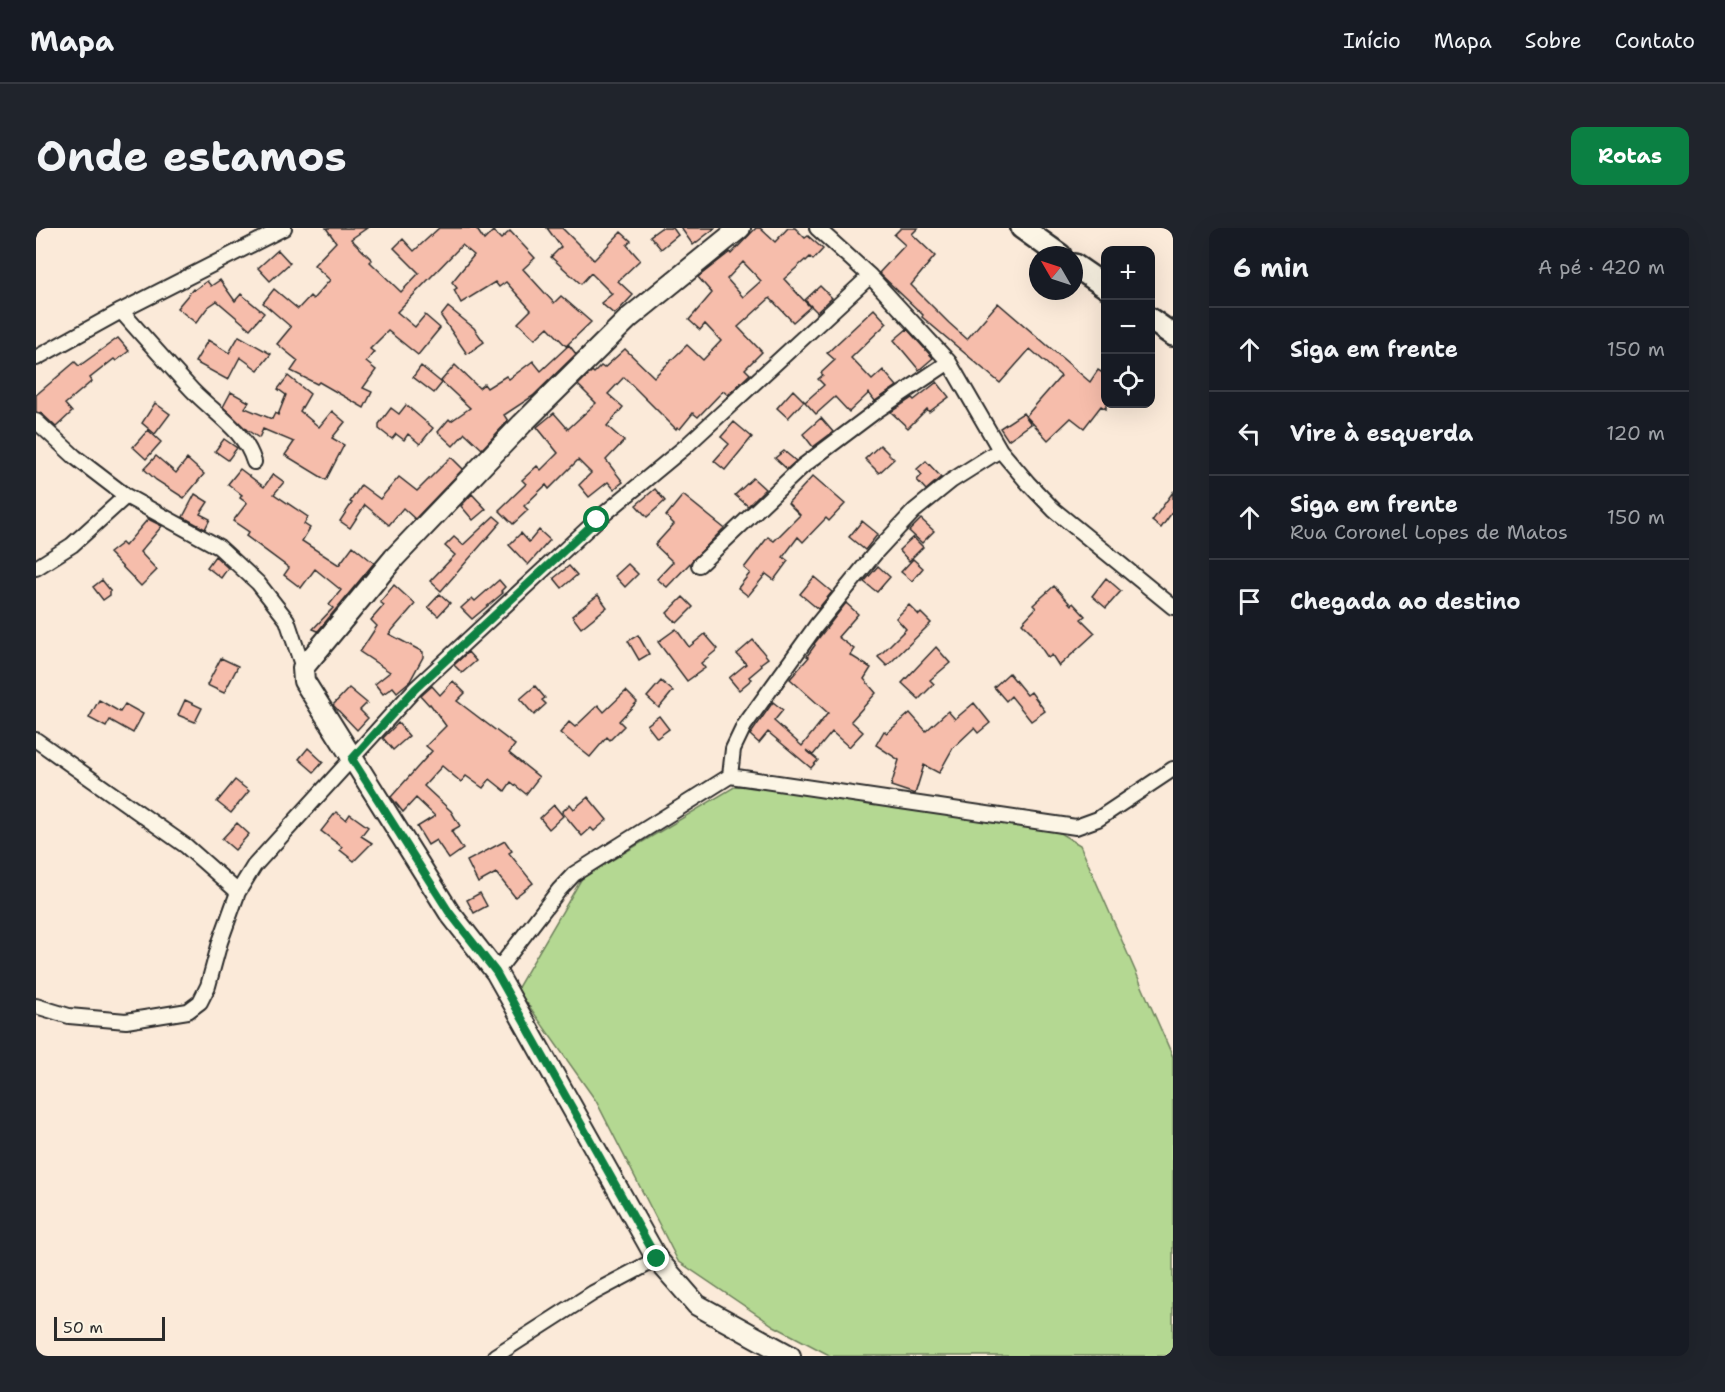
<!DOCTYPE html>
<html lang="pt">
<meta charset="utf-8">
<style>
:root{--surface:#171b24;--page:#20242c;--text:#f1f3f6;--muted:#9ea1a6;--line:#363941;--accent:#0b8043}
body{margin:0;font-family:"Shantell Sans",sans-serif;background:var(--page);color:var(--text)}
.controls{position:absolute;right:18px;top:18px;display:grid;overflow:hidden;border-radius:12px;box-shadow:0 6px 24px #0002}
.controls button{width:54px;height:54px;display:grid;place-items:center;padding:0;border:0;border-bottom:2px solid var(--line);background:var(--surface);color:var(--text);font:30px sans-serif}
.compass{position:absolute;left:993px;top:18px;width:54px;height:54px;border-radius:50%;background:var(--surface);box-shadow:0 6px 24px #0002;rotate:309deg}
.scale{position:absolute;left:18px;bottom:15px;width:111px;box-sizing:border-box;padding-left:6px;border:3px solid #2b2b2b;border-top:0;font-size:16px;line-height:21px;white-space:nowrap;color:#2b2b2b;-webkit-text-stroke:4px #fcf5e5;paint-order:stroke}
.stop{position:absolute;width:18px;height:18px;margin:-14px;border:4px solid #0b8043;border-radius:50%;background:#fff}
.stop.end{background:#0b8043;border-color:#fff;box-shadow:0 2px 6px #0008}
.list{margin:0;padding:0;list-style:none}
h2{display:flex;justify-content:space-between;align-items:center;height:78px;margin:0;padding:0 24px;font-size:26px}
h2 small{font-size:20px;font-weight:400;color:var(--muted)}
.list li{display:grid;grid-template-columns:39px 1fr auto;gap:18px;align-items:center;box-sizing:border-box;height:84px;padding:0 24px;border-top:2px solid var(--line)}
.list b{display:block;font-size:22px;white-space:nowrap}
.list p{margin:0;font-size:20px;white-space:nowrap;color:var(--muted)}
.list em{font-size:20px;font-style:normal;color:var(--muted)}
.icon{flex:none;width:33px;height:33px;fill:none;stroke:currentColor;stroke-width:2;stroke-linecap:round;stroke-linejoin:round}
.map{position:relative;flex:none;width:1137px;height:1128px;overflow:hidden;border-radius:12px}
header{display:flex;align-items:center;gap:36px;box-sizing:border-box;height:84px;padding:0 30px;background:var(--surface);border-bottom:2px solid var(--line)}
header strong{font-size:28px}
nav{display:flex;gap:33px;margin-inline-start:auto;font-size:21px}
.intro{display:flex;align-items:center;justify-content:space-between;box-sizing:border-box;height:144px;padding:0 36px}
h1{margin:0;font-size:42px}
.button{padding:15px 27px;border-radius:12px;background:var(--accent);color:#fff;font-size:21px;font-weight:700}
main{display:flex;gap:36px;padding:0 36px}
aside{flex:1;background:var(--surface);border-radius:12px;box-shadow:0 6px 24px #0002}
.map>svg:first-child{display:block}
</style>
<header>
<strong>Mapa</strong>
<nav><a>Início</a><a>Mapa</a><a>Sobre</a><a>Contato</a></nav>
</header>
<div class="intro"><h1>Onde estamos</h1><a class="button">Rotas</a></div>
<main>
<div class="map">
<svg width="1137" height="1128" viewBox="0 0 1137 1128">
<rect width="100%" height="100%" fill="#fbead9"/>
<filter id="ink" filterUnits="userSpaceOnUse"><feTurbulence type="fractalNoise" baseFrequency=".0167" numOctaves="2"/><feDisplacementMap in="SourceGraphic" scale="12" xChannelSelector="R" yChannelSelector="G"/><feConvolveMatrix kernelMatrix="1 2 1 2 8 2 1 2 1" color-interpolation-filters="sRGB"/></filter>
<g filter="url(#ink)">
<path fill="#b4d892" stroke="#70825e" stroke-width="1.5" d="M700,558l37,1 285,45 22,13 93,212v299h-342l-57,-30 -96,-65 -82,-160 -79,-112 65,-111z"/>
<path fill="#f6bdab" stroke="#2b2b2b" stroke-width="1.5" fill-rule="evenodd" d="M290,0h41l-16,11 21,21 -2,2 31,30 18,-19 -25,-25 9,-9 11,12 25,-23h37l8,12 9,-9 8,8 9,-8 25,27 -12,11 31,34 7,-7 30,26 -25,24 -18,-19 -13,12 -17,-16 13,-13 -25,-28 -7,5 -4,-5 -34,21 -7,-13 3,-2 -5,-6 22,-27 -12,-10 -65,67 18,15 10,-12 15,13 -22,27 -30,-24 -18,18 4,3 -8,10 10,8 -13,18 9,4 -8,16 -45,-26 -2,2 -26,-13 7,-10 -21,-17 14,-17 -28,-24 11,-14 24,20 12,-13 3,3 17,-19 -16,-15 22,-23z
M511,0h15l32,32 27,-28 10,9 -4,4 13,15 -22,21 15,14 -14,15 -5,4 -13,-11 11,-9 -21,-21 -10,11 -30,-27 10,-10z
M625,0h12l5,7 -17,14 -11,-13z
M645,0h34l-22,17z
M720,0h4l15,14 13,-14h7l10,10 3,-2 15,13 -10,11 -3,-3 -4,4 -1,-1 -21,19 26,28 -17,15 -23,-24 -32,29 24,25 -17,17 5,5 -22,21 -5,-4 -25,26 -5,-4 -13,16 -3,-2 -1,2 -52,-52 -16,17 15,13 -16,19 17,15 -18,19 17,22 -9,7 -6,-7 -19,15 -10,-12 12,-12 -13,-13 -29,29 -3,-4 -22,21 4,4 -15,14 -14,-14 27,-26 -4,-4 15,-14 4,4 17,-17 -21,-26 17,-14 14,16 28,-26 -18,-18 14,-14 2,2 7,-7 3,2 21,-19 29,28 33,-32 16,15 18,-19 -16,-17 -5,6 -11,-10 23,-27 -14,-16 32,-25 1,2zM707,34l18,19 -18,16 -16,-18z
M865,0h17l-6,6 23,22 -24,29 38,38 18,16 31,-36 92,79 8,-12 8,5v34l-5,-3 -17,22 -13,-10 -23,22 -22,-24 35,-40 -31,-27 -30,34 -78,-66 1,-2 -44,-42 26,-28 -11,-10z
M242,22l12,13 -20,18 -12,-13z
M184,52l15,21 6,-7 23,19 -14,16 -33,-28 -9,6 -12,16 -19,-15 16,-19 1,1 13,-9 4,5z
M784,58l12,12 -15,14 -12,-12z
M412,79l26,21 10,14 -17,12 -26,-38z
M838,81l13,14 -36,35 21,22 11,-10 14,16 -22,15 -6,-8 -20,19 -14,-15 -19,17 -11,-12 19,-17 -6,-6 5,-4 -2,-2 14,-13 -8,-7z
M871,101l26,29 -14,12 -25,-30z
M203,108l32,18 -13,16 -18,-13 -12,23 -33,-18 13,-22 21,13z
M82,110l11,13 -13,10 -2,-2 -24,19 2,3 -27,23 7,8 -16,15 -14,-13 -6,-2v-17l39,-33 4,4z
M533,117l7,9 -43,42 -29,19 4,6 -26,28 -17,-16 -12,13 -15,-14 11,-13 2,2 19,-13 -29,-27 14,-16 24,23 5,-4 3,4 19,-12 3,3 24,-18 8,10z
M385,138l21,17 -8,10 -21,-16z
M252,148l22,18 -10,17 19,16 13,-16 13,11 -13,16 12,7 -18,35 -41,-25 9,-13 -31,-13 -4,9 -12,-8 -24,-23 8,-15 18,10 -4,6 27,11 3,-6 3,2 8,-20 -8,-6z
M901,154l12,15 -20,15 -2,-3 -19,19 -17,-16 21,-14 2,2z
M757,162l11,11 -16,17 -11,-10z
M119,175l15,11 -15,20 -13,-11z
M370,177l27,23 -13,16 -12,-10 -4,6 -8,-6 -4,5 -13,-10v-5l12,-16 8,6z
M987,185l8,11 -23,16 -8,-12z
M785,190l12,14 -20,15 -10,-13z
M698,194l18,15 -27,33 -11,-9 15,-17 -8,-7z
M112,202l13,12 -15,17 -13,-12z
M188,211l13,9 -9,12 -13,-9z
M844,217l14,14 -15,14 -14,-14z
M748,223l12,10 -9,8 -12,-11z
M120,228l20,17 11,-14 17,15 -20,24 -28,-18 -12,-11z
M415,229l12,12 -48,50 -12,-11 -14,17 -24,-20 -15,23 -10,-7 12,-18 -2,-1 11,-17 19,14 19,-22 18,14z
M890,233l15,16 -15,13 -9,-10 5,-5 -5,-6z
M204,241l24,18 9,-13 11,8 -10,12 34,23 -4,7 6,4 -8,13 37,24 14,-19 21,17 -56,68 -5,-2 20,-21 -4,-3 12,-15 -26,-21 -14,19 -17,-13 5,-7 -43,-32 3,-4 -16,-11 14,-18 -7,-5 2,-3 -14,-11z
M777,248l32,28 -16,17 -3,-3 -23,24 -5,-5 -15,20 5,4 -14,19 -8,-6 -18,22 -10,-8 12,-15 -6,-5 24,-31 6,4 26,-26 -12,-12z
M717,250l12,11 -17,17 -13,-11z
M619,261l10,12 -18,16 -11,-12z
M1137,264v19l-12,17 -9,-7z
M159,266l13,8 -8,12 10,5 -5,10 -22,-12z
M436,266l14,15 -13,11 -12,-14z
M647,267l41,33 -57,59 -10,-8 16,-17 -18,-17 19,-21 -8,-8z
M458,288l7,6 -60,69 -11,-10 25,-26 -10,-9 9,-9 9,8z
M112,291l14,7 -22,26 17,18 -16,16 -32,-33 13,-10 3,3z
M885,291l13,12 -12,12 -13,-12z
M826,293l16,13 -13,16 -16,-13z
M503,302l11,10 -22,25 -19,-20 12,-12 8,9z
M877,309l10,10 -14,14 -10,-11z
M179,328l13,12 -7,10 -14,-11z
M877,331l10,9 -11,13 -11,-9z
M592,336l10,10 -13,13 -10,-11z
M533,338l8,9 -15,13 -8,-10z
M842,338l12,11 -13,15 -13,-10z
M778,349l18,15 -14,17 -18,-15z
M1070,350l15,13 -15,17 -14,-12z
M66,352l8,10v5l-7,5 -10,-13z
M463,352l6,7 -4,4 2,2 -31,26 -11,-11 11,-10 3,3z
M358,357l21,19 -26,30 34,18v5l-13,24 -13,11 -4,-5 -10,7 -8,-10 15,-12 -30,-20 17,-26 -6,-6 13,-15 -4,-3z
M1018,358l17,19 2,-2 12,13 -4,3 14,14 -36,33 -7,-11 -4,3 -18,-27 -8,-8 14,-15 -3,-3z
M404,366l10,9 -12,13 -10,-9z
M562,367l9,12 -26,21 -9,-12z
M647,369l10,10 -16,16 -10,-10z
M810,375l12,11 -20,23 16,12 -4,6 21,13 -7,11 12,14 -25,28 12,11 -14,15 -17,-15 -19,23 -7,-5 12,10 -7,8 -43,-36 -9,11 -9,-8 23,-33 10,8 -9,11 28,25 26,-33 -38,-34 19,-22 -2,-1 8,-11 -1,-1z
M873,377l10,10 2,-2 10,10 -44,43 -9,-9 28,-28 -10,-11z
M640,401l13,18 16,-13 13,15 -17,14 4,5 -18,13 -29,-39z
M602,407l11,19 -10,6 -11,-19z
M717,412l15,18 -8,6 2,2 -13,11 3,2 -13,11 -10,-12 17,-14 -9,-10z
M900,419l14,16 -20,17 4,4 -15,15 -17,-16z
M432,424l8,9 -14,12 -8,-8z
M185,430l17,8 -14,27 -17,-8z
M973,445l18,22 4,-3 14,19 -14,10 -20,-25 -5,5 -12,-14z
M417,453l12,12 -8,8 58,44 -6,8 30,24 -13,17 -15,-12 -6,9 -15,-12 -7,9 -17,-12 -5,6 -19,-16 -18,20 27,25 9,15 -9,5 12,18 -14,10 -13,-19 -8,5 -11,-18 18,-11 -19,-18 -13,14 -12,-15 41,-46 -6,-5 20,-20 -16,-22 -1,1 -8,-9 11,-10 8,9z
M625,453l12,10 -14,17 -12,-11z
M499,458l10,12 -3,2 4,4 -12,11 -14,-16z
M313,460l18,15 -7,7 8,8 -11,12 -24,-25z
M590,463l11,11 -18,19 5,5 -14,14 -3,-3 -17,20 -30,-24 9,-11 6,5 23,-22 6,7z
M63,472l21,12 5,-8 18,10 -10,19 -23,-13 -4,7 -17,-9z
M149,472l17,8 -7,14 -17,-7z
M938,475l16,20 -12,10 -4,-5 -21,20 -14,25 -15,-8 -9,29 -24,-8 8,-26 -23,-15 8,-14 3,2 23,-20 16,18 22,-20 7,8z
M623,488l10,13 -12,9 -10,-13z
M362,495l11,13 -16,14 -10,-12z
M272,520l15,14 -9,10 -15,-13z
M199,552l14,11 -18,22 -14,-11z
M552,569l19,23 -13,11 -3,-3 -9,8 -20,-24 8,-8 4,5z
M518,577l9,11 -14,13 -9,-11z
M300,584l10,8 4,-6 18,13 -7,9 11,7 -18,18 -14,-11 2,-3 -21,-16z
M201,595l12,11 -14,16 -13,-11z
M469,613l7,10 -3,2 24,30 -18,14 -19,-24 -18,10 -11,-22z
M444,665l7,13 -13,7 -7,-13z"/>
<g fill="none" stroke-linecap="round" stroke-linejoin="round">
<defs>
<path id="street" d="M781,0l53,48 79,86 51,88 28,33 26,27 119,97
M85,83c23,26 47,53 71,79 22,23 53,41 62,72
M0,130l85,-47 163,-83
M0,193l39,36 51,39 93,51 39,36 29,37 16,48
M663,337l104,-99 73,-55 73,-49
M0,340l36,-23 54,-49
M0,512l150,106 52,46
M694,548l3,-27 11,-23 72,-100 60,-74 38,-41 37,-30 49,-31
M460,744l63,-82 15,-16 156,-98 346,51 22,-8 75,-50
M0,778l33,10 57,5 62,-10 12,-9 8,-16 12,-44 18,-50 16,-26 161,-177 182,-169 88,-73 185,-171
M459,1128l98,-63 64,-34"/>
<path id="secondary" d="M704,0l-111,90 -107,106 -128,134 -91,110 1,13 145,231 47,60 161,287 40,46 93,51"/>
<path id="primary" d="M986,0l38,27
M1038,37l32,22
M1114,91l23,16"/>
</defs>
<use href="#street" stroke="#2b2b2b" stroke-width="18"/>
<use href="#secondary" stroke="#2b2b2b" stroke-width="24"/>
<use href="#primary" stroke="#2b2b2b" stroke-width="26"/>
<use href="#street" stroke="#fcf5e5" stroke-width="14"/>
<use href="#secondary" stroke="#fcf5e5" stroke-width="20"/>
<use href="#primary" stroke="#fcf5e5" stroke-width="21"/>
</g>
</g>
<g fill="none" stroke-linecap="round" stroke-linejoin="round" filter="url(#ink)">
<path stroke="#0b8043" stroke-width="8" d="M561,292l-182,169 -63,70 97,153 47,60 161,287"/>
</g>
</svg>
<div class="controls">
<button>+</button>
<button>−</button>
<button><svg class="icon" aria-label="locate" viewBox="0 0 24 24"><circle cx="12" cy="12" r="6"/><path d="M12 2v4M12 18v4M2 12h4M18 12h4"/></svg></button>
</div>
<svg class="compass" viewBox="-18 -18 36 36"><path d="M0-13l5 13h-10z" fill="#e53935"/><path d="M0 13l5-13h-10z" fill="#9ea1a6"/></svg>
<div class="scale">50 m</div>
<div class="stop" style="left:561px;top:292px"></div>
<div class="stop end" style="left:621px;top:1031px"></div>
</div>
<aside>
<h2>6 min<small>A pé · 420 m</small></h2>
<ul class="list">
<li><svg class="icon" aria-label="ahead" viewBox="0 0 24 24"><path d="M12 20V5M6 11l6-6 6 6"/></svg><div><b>Siga em frente</b></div><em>150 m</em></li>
<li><svg class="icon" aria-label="left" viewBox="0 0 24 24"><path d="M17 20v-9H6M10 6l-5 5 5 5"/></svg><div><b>Vire à esquerda</b></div><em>120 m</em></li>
<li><svg class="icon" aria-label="ahead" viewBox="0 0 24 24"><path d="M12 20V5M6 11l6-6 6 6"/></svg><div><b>Siga em frente</b><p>Rua Coronel Lopes de Matos</p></div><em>150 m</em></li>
<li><svg class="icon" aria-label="arrive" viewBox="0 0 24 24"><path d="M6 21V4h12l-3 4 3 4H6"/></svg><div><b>Chegada ao destino</b></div></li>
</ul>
</aside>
</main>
